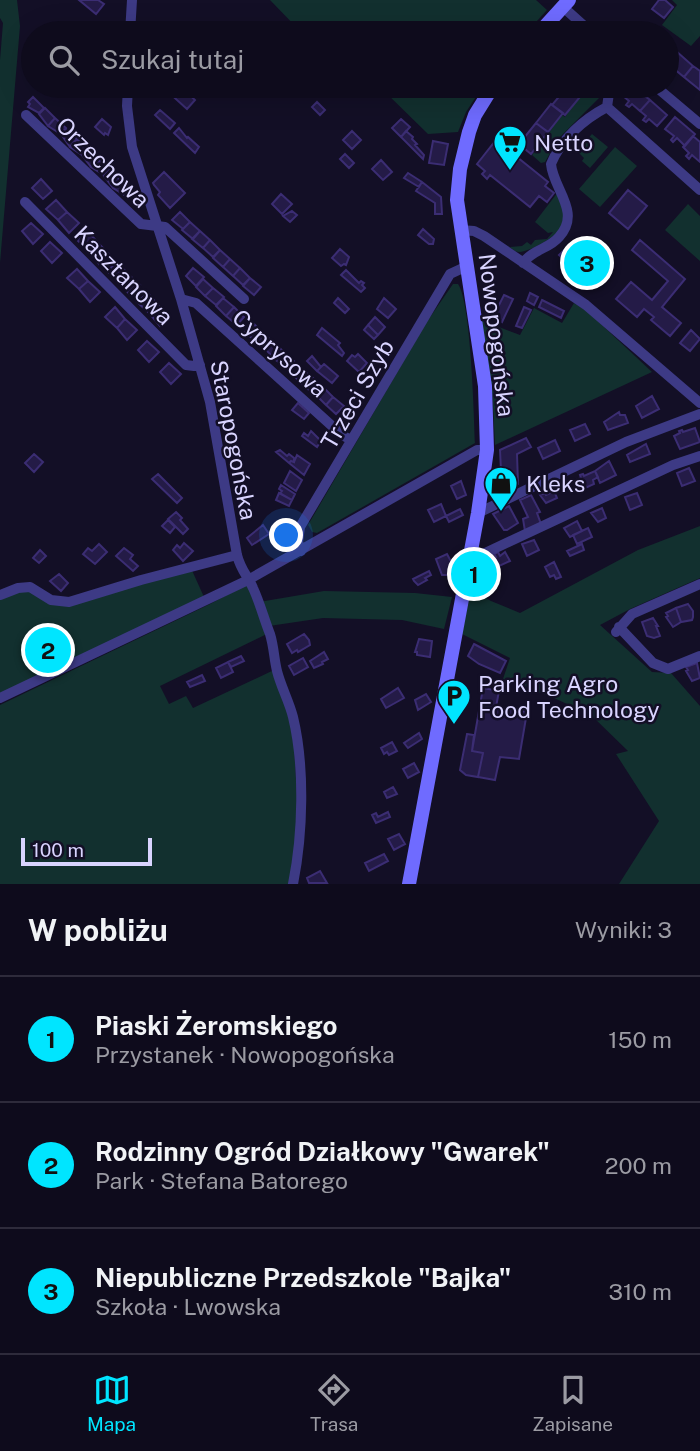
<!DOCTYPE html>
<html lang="pl">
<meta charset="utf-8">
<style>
:root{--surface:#0e0b1c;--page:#1c1929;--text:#f1f3f6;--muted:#9b9ba3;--line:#2e2b3b;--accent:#00e5ff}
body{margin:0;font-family:"Public Sans",sans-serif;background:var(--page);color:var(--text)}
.scale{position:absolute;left:21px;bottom:18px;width:131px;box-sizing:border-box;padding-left:7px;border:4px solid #d9d4ff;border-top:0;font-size:19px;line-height:24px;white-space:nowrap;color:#d9d4ff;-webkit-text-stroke:5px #130f26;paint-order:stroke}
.you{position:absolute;left:287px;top:536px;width:24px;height:24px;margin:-18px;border:5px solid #fff;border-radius:50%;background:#1a73e8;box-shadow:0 0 0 10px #1a73e833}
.badge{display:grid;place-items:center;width:46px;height:46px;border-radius:50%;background:var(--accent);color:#111;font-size:23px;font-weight:700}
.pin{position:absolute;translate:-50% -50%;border:4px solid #fff;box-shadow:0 2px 7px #0006}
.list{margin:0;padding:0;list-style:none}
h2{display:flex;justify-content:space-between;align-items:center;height:91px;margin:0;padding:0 28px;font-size:30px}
h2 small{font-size:23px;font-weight:400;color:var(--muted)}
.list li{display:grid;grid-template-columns:46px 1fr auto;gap:21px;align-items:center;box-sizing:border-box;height:126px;padding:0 28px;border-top:2px solid var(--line)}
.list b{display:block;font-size:26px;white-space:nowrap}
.list p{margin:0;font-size:23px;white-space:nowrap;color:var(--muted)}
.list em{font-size:23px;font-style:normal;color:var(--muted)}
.icon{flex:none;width:38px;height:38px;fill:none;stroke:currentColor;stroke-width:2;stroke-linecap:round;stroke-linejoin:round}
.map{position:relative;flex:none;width:700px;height:884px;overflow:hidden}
.search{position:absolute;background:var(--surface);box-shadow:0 7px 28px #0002;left:21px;right:21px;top:21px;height:77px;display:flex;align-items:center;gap:18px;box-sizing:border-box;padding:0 24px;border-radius:38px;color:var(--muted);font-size:26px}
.sheet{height:469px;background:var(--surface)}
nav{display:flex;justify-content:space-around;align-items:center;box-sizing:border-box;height:98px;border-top:2px solid var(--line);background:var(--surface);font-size:19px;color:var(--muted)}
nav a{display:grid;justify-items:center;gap:4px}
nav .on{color:var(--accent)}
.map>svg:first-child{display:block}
</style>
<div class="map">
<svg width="700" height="884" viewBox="0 0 700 884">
<rect width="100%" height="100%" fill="#130f26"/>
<path fill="#12302f" d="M0,0h17l3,26 -20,237v-203l3,-37 -3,-5z
M270,0h266l11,10 -21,23h-199l-13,-12 -13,11z
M672,0h28v36l-9,10 -29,-21 15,-20z
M379,86h104l-17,26 -8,20 -30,2z
M586,86h18l-1,8 -45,45 -13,23 -4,1 -9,-8 30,-40 3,2z
M592,134l16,13 -18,21 -8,-7 2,-3 -7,-7z
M615,147l22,19 -37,41 -21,-18z
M558,192l6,14v21c-9,9 -31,24 -45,25 -5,0 -10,-6 -14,-9l5,4 12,-1 5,-4 4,3 4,-5 12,-1 6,-7 -5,1 -13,-11z
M688,204l12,12v45l-35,-31z
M453,284h5c13,18 16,131 17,159l-158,90 -5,-1 -4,-7 118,-202z
M574,303l13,8 65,61 -157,73 -3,-58 -14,-68 42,16 14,-27 28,15z
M700,526v52l-70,31 -30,16 52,47 19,1 29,33v178h-81l40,-63 -43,-67 12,-3 -37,-36 -37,-17 -51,-19 7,-21 -48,-24 9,-45 20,12 29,12 118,-63z
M190,566l14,31 -204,100v-100l26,-11 43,16z
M253,581l6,21 65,-11 91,2 37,4 -8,32 -42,-9 -79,-2 -54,8 2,6 -111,54 9,18 17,-8 7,12 81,-38 19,59 4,68 -2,64 -4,23h-291v-179l210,-101z"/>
<path fill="#241b47" stroke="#3b2d73" stroke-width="2" d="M79,0h19l6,4 -8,10z
M659,0h6l8,7 -9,11 -12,-9z
M642,23l12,10h-21z
M667,44l9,7 -9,12z
M676,51l17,15 -9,11 -17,-14z
M693,66l7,5v19l-16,-13z
M93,86h16l-3,3 2,2 -7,4z
M171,86h4l5,6 3,-3 12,11 -8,9 -20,-18z
M566,86h20l-8,9z
M632,86l18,14 -10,11 -8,-7 -3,3 -3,-2 3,-4 -6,-5z
M567,87l13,10 -15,18 -13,-10z
M33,97l11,11 -5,5 -11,-6 2,-3 -2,-2z
M650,100l17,15 -10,11 -8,-7 -3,3 -3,-2 3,-4 -6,-5z
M317,102l8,8 -5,5 -8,-8z
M551,104l12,9 -15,19 -12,-9z
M45,108l10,10 -7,8 -9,-12z
M160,110l15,13 -5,6 -15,-14z
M675,117l20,17 -10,12 -8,-8 -4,4 -2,-2 3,-4 -9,-7z
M55,118l11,10 -5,6 -13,-8z
M102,119l9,8 -3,8 -3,-2 -1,2 -9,-8z
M401,119l9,8 -9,10 -9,-9z
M536,123l12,9 -17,22 -12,-10z
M179,128l8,10 1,-1 11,10 -4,6 -21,-20z
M66,129l11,10 -7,8 -9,-13z
M352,131l9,9 -9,9 -9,-9z
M406,131l7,6 -1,2 5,5 -2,1 9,10 -1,4 -22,-22z
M693,136l7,6v20l-8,-7 -3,4 -3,-3 3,-3 -6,-6z
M77,139l11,10 -6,6 -12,-8z
M496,140l52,42 -3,4 9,7 -7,9 -8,-6 -9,11 -40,-32 -3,4 -5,-5 3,-3 -8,-7z
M433,141l15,3 -4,21 -15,-2z
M88,149l11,11 -8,7 -9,-12z
M345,154l9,9 -5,5 -9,-9z
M99,160l10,10 -5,5 -13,-8z
M381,160l11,12 -9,8 -11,-11z
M110,170l10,10 -7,8 -9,-12z
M164,172l21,21 -15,15 -12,-13 2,-3 -6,-7 -1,-2z
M408,173l14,9 -3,5 -15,-9z
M41,179l11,12 -9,8 -11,-11z
M120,180l11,10 -5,6 -13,-8z
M422,182l19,15 1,17h-7v-11l-19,-12z
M628,190l19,16 -19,23 -19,-16z
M281,194l11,10 -10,10 -10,-10z
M56,200l11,12 -9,8 -12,-11z
M292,211l5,4 -7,7 -7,-6z
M67,212l12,11 -10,10 -11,-13z
M180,212l10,10 -7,7 -11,-9z
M190,222l10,9 -7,8 -11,-9z
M31,223l12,11 -10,10 -11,-13z
M423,229l11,10 -1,5h-4l-11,-9z
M87,230l11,13 -9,8 -12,-11z
M200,231l10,9 -7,8 -11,-9z
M210,240l10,10 -7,7 -10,-9z
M640,240l45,39 -23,28 19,16 -11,13 -19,-16 3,-3 -10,-8 -7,8 -21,-18 15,-17 21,18 16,-19 -36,-31z
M50,242l12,11 -10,10 -11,-12z
M98,243l11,11 -10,10 -10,-13z
M340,249l9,8 -3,8 -2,-1 -3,2 -9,-8z
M220,250l10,9 -7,8 -10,-9z
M564,250l9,7 -5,6 -9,-8z
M598,253l15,13 -7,8 -15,-13z
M230,259l10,9 -7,8 -10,-9z
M117,262l11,12 -9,8 -12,-11z
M193,268l11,9 -8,9 -10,-10z
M240,268l10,10 -7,7 -10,-9z
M77,269l11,12 -9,8 -12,-11z
M346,270l13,13 2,-2 3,2 -2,2 3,3 -4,4 -20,-17z
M128,274l12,11 -10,10 -11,-13z
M250,278l11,9 -7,8 -11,-9z
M203,279l10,9 -8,8 -9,-9z
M88,281l12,11 -10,10 -11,-13z
M213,288l11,9 -8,8 -11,-9z
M148,293l10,12 -9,8 -12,-11z
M530,293l8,4 -4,8 -7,-4z
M504,295l9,4 -11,23 -9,-5z
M223,298l11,9 -8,9 -10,-10z
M338,298l11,11 -4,4 -11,-10z
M384,298l12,11 -8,9 -11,-9z
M542,300l22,11 -3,7 -22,-11z
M158,305l12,11 -10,10 -11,-13z
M115,307l10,12 -8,9 -12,-11z
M234,307l10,10 -7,8 -11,-9z
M524,307l7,3 -9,18 -6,-2z
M375,317l10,10 -7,8 -10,-10z
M125,319l12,11 -10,10 -10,-12z
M253,323l10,10 -8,8 -10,-9z
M368,325l10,10 -4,4 -10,-9z
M322,328l18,15 -2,2 6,8 -2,3 -25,-21z
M691,330l9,9 -10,12 -10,-8z
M263,333l10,9 -7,8 -11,-9z
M147,341l12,11 -10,10 -11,-12z
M273,342l11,10 -8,8 -10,-10z
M284,352l10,9 -7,8 -11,-9z
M358,354l9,9 -8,9 -12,-11 5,-6 3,2z
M312,356l9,11 -4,4 -10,-10z
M169,363l12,11 -10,10 -11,-12z
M324,364l14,12 -6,7 -15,-12z
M302,369l11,9 -8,9 -10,-10z
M313,378l10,9 -7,8 -11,-8z
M323,387l10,10 -7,8 -10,-10z
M652,396l7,13 -17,9 -6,-12z
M333,397l11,9 -8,8 -10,-9z
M298,403l11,10 -5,6 -12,-9z
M619,412l1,3h5l3,8 -20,7 -4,-8z
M585,424l5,10 -15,7 -5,-11z
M695,428l5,14 -20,7 -6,-13 6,-3 -1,-2 3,-1 1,2z
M311,431l10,10 -4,6 -15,-11 2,-3 4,3z
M526,438l5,9 -14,7 1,30 -16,8 -2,-42z
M555,440l5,11 -17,8 -5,-11z
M646,444l4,10 -20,8 -3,-7z
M280,450l7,6 2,-2 5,4v4l-3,-1 -2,2 -13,-11z
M34,454l9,8 -9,10 -9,-9z
M297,455l13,9 -6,11 -15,-12 2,-2 3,1z
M609,461l7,14 -16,8 -5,-12z
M689,468l6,13 -13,5 -5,-13z
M290,471l12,9 -6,11 -12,-8z
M595,471l3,6 -5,3 1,4 -13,6 -5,-10 5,-2 -1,-3 3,-1 1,2z
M158,474l24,24 -5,5 -25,-24z
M461,481l5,14 -9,4 -6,-13z
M281,485l14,9 -3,6 -12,-7 2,-2 -3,-2z
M554,491l3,7 -11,5 -6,-8 5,-2 1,2z
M279,493l13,7 -3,6 -13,-6z
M637,493l5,12 -12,5 -5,-13z
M531,495l9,17 -3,1 4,11 -16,7 -2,-12 5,-2 -8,-17z
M441,504l5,12 -12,6 -6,-12z
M509,506l9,17 -11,7h-3l-11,-16z
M602,508l4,10 -8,4 -7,-9z
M460,509l3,6 -14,7 -3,-6z
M176,512l6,6 -2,2 8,9 -5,5 -15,-15z
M168,520l7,7 -5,6 -8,-7z
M577,521l5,10 -12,6 -6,-9z
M263,525l6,9 -17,11 -5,-7z
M588,528l4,9 -15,7 -4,-9z
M534,540l5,10 -12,6 -5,-12z
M184,543l9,8 -10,10 -10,-11 4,-5 3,3z
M99,544l8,8 -12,12 -12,-10 5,-6 4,3z
M582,544l2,6 -14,6 -3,-5z
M124,548l9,7 -3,4 8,7 -5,5 -17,-15z
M40,550l6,6 -7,7 -6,-5z
M498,552l2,4 5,-4 5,9 -13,6 -4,-8 3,-2 -2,-3z
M447,554l8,15 -8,6h-5l-6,-16z
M554,562l7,15 -5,2 -2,-4 -4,2 -5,-10z
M429,571l2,4 -6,3 2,2 -9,5 -4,-4 -1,-2z
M59,574l9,9 -7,8 -11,-10z
M688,604l5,7v6l-1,3 -11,2 -5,-14z
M676,608l5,14 -8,5 -7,-10 2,-1 -2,-3z
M653,618l5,8h-2l4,10 -6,2 -7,-2 -5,-14z
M304,634l5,6 1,5 -12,7 -1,-2 -5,3 -5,-9z
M419,639l13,2 -2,16 -13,-2v-3h-2z
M474,644l32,17 -6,12 -21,-9 -11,-8z
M324,652l4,7 -6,3 1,2 -9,4 -4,-7z
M241,656l3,5 -13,6 -3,-5z
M303,658l5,9 -14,8 -5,-9z
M228,662l5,10 -12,6 -5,-10z
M697,663l3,15 -8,3 -6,-10 2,-1 -2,-3z
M202,675l3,6 -15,6 -3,-5z
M398,688l6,10 -18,10 -5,-9z
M483,688l16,3 -3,16 31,5 -8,47 -19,-2 -5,23 -17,-3 5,-24 -11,-2z
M426,694l5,8 -13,8 -3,-10z
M419,733l3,6 -14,9 -4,-5z
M467,734l7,1 -2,16 11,2 -5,24 -12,-2 -6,-5z
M392,742l5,9 -8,4 -2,-3 -3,2 -3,-6z
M414,763l5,9 -11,6 -5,-9z
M393,787l4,7 -10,4 -3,-6z
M388,812l2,5 -14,6 -4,-8 4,-2 2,4z
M399,834l6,10 -11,6 -6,-11z
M384,854l4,7 -19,10 -4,-8z
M320,871l7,12h-18l-2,-5z"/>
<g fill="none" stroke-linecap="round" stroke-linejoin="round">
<path stroke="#3d3a85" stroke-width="10" d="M563,7l29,26
M130,33l2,-33
M128,86l-1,20 5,41 49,152 29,103 27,153c4,16 11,21 16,33 7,15 11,31 17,46 4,13 4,25 7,37 4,16 12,30 16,46 12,50 10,117 0,167
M655,86l45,38
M607,107l93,83
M26,115l115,109 24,3 79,72
M25,202l161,163 8,1 6,-1
M460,230l14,1 10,5 102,69 114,98
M523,263c10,-14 26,-14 36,-26 23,-25 -6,-48 -8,-73 10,-25 33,-45 56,-57l3,-21
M181,299l15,4 146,132 9,5
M478,513l148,-71 74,-28
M301,551l-3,-9 2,-15 150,-253 15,-7
M470,553l13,1 190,-89 27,-9
M0,595l18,-7 12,-1 21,13 18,2 72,-22 96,-25
M619,627l34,36 15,6 32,-13
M616,632l16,-18 68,-30
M0,698l248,-118 229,-130h10"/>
<path stroke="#6f6bff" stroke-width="14" d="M539,33l30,-33
M409,884l69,-371 9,-63 -2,-64 -28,-186 3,-31 9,-37 6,-17 18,-29"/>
</g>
<defs>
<symbol id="supermarket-pin" viewBox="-11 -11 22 30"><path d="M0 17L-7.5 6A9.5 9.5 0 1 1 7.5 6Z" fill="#00e5ff" stroke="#130f26"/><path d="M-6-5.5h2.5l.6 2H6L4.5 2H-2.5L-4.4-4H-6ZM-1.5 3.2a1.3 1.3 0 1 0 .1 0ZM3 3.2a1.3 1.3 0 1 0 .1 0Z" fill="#111"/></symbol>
<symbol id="shop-pin" viewBox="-11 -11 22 30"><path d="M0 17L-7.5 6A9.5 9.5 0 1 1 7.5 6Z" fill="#00e5ff" stroke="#130f26"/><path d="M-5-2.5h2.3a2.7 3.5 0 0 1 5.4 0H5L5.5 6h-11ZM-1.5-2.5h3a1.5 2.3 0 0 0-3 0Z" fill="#111"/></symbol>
<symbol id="parking-pin" viewBox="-11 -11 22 30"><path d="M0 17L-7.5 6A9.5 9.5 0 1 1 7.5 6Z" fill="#00e5ff" stroke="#130f26"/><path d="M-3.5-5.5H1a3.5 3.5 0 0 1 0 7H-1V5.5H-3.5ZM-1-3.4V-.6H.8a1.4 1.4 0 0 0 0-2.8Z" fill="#111"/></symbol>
</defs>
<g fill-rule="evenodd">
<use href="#supermarket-pin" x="491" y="123" width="38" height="52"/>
<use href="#shop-pin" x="482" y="464" width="38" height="52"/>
<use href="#parking-pin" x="435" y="677" width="38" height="52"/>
</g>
<g text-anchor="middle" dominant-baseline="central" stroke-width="5" stroke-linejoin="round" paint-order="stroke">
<g font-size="23" fill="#d9d4ff" stroke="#130f26" text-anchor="start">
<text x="534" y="142">Netto</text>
<text x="526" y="483">Kleks</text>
<text x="478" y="683">Parking Agro<tspan x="478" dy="26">Food Technology</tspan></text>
</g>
<g font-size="23" fill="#d9d4ff" stroke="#130f26">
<text transform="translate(103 162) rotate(44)">Orzechowa</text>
<text transform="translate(124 275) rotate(45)">Kasztanowa</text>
<text transform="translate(497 335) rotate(83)">Nowopogońska</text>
<text transform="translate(280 353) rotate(42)">Cyprysowa</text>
<text transform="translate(357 394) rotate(-60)">Trzeci Szyb</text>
<text transform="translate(234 440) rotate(79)">Staropogońska</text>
</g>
</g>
</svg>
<div class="scale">100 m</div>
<div class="you"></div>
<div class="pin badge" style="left:474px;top:574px">1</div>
<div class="pin badge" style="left:48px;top:650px">2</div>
<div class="pin badge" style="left:587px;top:263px">3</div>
<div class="search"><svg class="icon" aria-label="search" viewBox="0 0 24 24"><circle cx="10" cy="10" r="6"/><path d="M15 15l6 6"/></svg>Szukaj tutaj</div>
</div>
<section class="sheet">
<h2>W pobliżu<small>Wyniki: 3</small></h2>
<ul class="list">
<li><span class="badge">1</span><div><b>Piaski Żeromskiego</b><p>Przystanek · Nowopogońska</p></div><em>150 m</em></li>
<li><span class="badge">2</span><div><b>Rodzinny Ogród Działkowy &quot;Gwarek&quot;</b><p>Park · Stefana Batorego</p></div><em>200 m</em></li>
<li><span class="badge">3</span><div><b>Niepubliczne Przedszkole &quot;Bajka&quot;</b><p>Szkoła · Lwowska</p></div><em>310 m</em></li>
</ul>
</section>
<nav>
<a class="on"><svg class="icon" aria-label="map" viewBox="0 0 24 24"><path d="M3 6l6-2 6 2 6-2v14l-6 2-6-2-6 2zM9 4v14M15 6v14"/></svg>Mapa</a>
<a><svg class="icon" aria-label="directions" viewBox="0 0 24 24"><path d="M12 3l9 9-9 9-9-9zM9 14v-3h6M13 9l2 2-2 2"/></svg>Trasa</a>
<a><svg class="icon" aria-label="saved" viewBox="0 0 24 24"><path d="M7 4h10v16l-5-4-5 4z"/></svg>Zapisane</a>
</nav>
